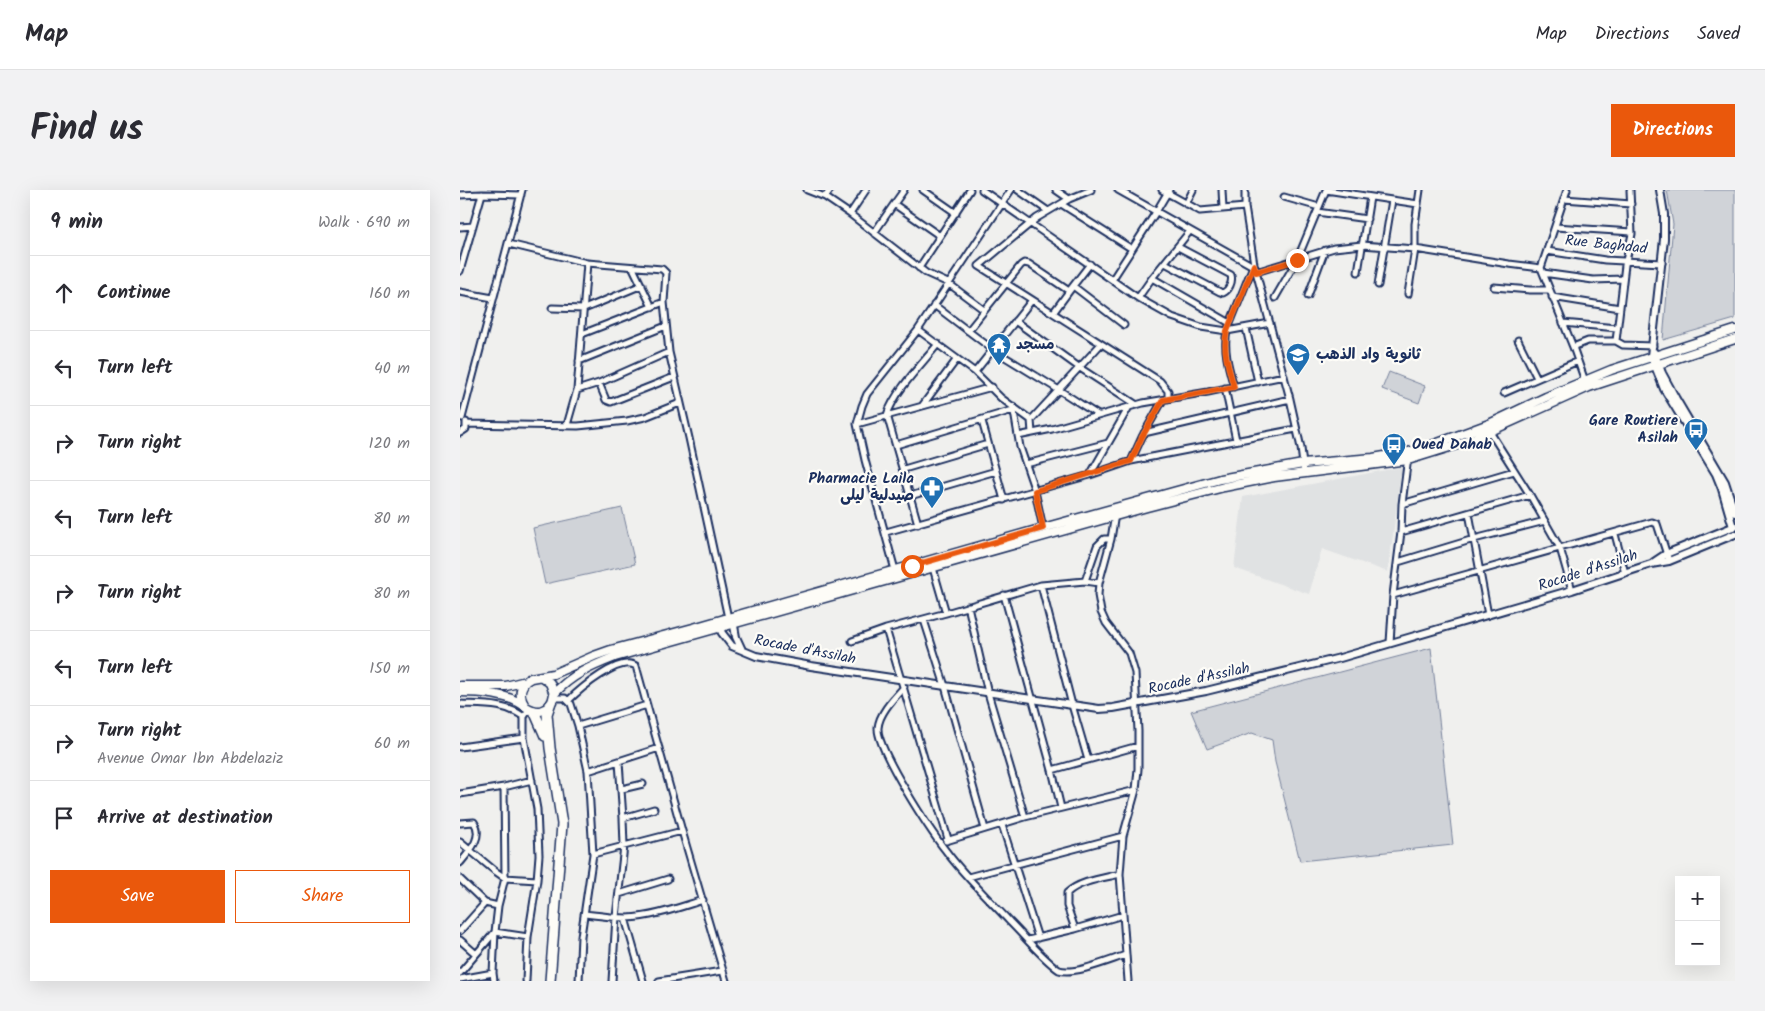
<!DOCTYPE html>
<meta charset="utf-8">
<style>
:root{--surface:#fff;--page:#f2f2f3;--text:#2b2b33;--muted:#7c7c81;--line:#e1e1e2;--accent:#ea580c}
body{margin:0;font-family:Kalam,"Playpen Sans Arabic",sans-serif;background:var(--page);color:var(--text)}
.controls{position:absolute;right:15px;bottom:15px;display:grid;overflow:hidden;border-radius:0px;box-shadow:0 5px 20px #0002}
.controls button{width:45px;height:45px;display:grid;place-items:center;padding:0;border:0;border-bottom:1px solid var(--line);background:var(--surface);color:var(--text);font:25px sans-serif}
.stop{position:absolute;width:15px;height:15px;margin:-11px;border:4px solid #ea580c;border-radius:50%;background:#fff}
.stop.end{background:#ea580c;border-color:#fff;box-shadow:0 1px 5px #0008}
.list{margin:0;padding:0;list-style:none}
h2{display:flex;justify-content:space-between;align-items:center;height:65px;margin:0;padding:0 20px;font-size:21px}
h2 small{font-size:16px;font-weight:400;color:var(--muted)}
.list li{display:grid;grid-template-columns:32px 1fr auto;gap:15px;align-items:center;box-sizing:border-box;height:75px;padding:0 20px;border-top:1px solid var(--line)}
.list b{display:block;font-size:19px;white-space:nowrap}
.list p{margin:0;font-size:16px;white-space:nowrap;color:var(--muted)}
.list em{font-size:16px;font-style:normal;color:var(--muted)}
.actions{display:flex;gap:10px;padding:15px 20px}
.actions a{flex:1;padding:11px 0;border:1px solid var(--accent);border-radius:0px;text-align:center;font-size:18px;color:var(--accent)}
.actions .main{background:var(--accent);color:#fff}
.icon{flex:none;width:28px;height:28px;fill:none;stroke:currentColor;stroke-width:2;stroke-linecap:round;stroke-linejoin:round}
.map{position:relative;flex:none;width:1275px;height:791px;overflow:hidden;border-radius:0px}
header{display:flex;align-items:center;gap:30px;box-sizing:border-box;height:70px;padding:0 25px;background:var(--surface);border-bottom:1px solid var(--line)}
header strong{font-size:24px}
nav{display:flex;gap:28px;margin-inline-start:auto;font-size:18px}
.intro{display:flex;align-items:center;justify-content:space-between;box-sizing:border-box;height:120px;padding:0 30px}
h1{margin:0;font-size:35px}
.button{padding:12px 22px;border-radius:0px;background:var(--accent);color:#fff;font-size:18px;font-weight:700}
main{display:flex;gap:30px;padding:0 30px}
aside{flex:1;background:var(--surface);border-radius:0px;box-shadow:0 5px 20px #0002}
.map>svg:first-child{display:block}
</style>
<header>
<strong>Map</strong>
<nav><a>Map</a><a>Directions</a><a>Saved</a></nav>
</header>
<div class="intro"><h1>Find us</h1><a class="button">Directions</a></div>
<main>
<aside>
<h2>9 min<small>Walk · 690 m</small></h2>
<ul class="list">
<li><svg class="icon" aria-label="ahead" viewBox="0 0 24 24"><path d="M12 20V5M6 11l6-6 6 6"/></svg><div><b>Continue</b></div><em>160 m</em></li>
<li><svg class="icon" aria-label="left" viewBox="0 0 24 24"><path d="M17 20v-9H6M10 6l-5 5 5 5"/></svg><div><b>Turn left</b></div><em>40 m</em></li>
<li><svg class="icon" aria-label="right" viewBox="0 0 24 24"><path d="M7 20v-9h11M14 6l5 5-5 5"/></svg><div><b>Turn right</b></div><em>120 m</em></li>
<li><svg class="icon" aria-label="left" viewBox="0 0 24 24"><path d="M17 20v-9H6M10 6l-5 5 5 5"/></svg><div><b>Turn left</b></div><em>80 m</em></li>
<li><svg class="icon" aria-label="right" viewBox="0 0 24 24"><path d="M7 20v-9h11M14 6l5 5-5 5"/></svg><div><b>Turn right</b></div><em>80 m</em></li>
<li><svg class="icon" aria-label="left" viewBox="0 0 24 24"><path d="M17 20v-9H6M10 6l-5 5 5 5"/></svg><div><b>Turn left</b></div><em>150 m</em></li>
<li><svg class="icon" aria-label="right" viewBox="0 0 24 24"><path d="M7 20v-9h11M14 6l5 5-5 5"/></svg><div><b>Turn right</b><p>Avenue Omar Ibn Abdelaziz</p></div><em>60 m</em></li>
<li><svg class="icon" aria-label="arrive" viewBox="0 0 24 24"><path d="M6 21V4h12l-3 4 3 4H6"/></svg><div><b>Arrive at destination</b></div></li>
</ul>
<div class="actions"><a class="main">Save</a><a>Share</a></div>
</aside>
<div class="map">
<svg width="1275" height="791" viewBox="0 0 1275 791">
<rect width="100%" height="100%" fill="#f0f0ee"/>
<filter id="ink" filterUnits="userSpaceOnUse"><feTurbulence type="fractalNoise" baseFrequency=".02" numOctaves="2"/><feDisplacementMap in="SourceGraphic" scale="10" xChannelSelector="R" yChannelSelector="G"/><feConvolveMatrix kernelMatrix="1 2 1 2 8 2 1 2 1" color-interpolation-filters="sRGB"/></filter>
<g filter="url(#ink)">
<path fill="#e0e2e3" d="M942,277l-14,105 -66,-23 -13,45 -75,-26 9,-71z"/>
<path fill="#d0d3d8" stroke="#76819b" d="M1207,0h68v129l-72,21 10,-116z
M929,182l36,14 -6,17 -37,-14z
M162,318l13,56 -90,20 -12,-56z
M971,458l22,197 -153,16 -25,-99 -3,-22 -20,-7 -45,16 -16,-38z"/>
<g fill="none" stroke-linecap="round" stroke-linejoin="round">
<defs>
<path id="minor" d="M347,0l18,7 25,17 76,59 22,10 36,27
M444,0l-10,14 46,32 30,-46
M463,0l33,23
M522,0l156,108 34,19 29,10 26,4 43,-8
M558,0l30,21
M596,0l13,9
M631,0l-22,9 -32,19 -58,48 181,115 8,10v8
M658,0l135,76
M702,0l38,21 45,-4
M762,0l1,19
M785,0v17l9,57 36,135 11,49 3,25
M866,0l92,14
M1107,0l-26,78 32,79 12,34
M1170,0l2,44 -7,31 -9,76 7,4 30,1
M0,5l22,-1 39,1
M365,7l5,-7
M824,7l35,10
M1104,9l67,5
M601,14l71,45
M726,14l7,-14
M857,22l50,7
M390,24l16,-24
M0,37l13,-1
M1095,37l77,5
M414,43l20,-29
M49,54l78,19 75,6 4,4 -2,29 5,50 20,86 39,180
M1087,61l58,9 57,3
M705,73l55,29 3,1c6,-3 10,-11 8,-18l-53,-28
M173,78l19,39
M459,78l21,-32
M0,81l22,-77
M796,82l78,-24 28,-3 53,4 94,15 32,4
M898,82l12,-75
M1083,83l50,7 30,-1
M692,88l78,45
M652,90l44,-68 13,-22
M918,95l14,-85
M613,96l17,-22
M1034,97l36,3h19
M0,102l33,6
M948,104l7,-45v-25l5,-34
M848,106l17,-46
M1092,107l68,11
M678,108l14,-20 38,-47
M815,108l22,-38 29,-70
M474,115l58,44 67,41 39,25
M92,118l32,1 58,-24
M593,123l20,-27 51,39
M555,131l65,47 57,37
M1103,133l54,5
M786,138l12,54
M458,140l57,42 26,26 30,22
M508,141l53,-66 3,-2 5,1 40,27
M122,144l82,-32
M1058,150l19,38
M1113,157l15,-6h28
M119,171l87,-35
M515,182l57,-72
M139,193l7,17 5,2 63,-25
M774,197c-5,-18 -11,-37 -7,-56l26,-65
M765,198l11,52
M117,200l22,-7 70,-31
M1044,203l74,-32
M462,216l35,-47
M553,216l7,41 15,44 8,37
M2,228l60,-228
M522,231l22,79
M7,234l111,2 49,-5 18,-4 35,-14
M397,234l135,-37
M107,235l10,-35 10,-127
M1030,242l40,63 30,53 12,42
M0,243l6,-4v-7
M572,243l-1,-13 70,-76
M684,243l146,-34
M558,246l34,-7 91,-26 65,-11 76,-16
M436,255l117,-35
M671,271l11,-24 21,-37
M566,274l82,-21
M444,279l84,-25
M630,285l39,-68
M450,306l86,-25
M942,314l112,-33
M1009,323l19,102
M655,324l-4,25 -12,44 -1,12 3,17 5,11 23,30 6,20 3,58v38l-2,21 -13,46 -3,38 8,107
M458,334l-31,-109c8,-24 34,-50 51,-71
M426,342l204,-57 41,-14 165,-32
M941,342l129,-37
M1155,344l10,39
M938,372l76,-23 71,-18
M473,378l13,45
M435,380l-30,-110 -8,-36 5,-18 5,-12 51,-64 93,-140
M625,391l12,-35 7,-7h7
M581,395l44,-4 14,2
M544,405l48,175 9,38
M933,405l259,-73 5,2 12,37
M508,416l20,87 37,124
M464,430l21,66 40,143
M426,439l62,210
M392,451l34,-12 60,-16 95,-28 31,120 16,55
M930,453l3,-48 8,-63 1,-28 6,-47
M444,497c-10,11 -25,26 -26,41 -1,22 53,104 68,123 19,26 43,48 64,71 15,15 33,37 49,48 16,5 51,-10 67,-15
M93,508h12l6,6 7,22 10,45 5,83 -12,82 -2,45
M108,511c12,-12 52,-46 68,-35l46,165 44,150
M0,514c23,1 45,-1 64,13
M118,536l69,-21
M0,557l64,-9
M592,580l86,-24
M128,581l71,-23
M162,599l21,-5
M0,604l44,-7 28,-7
M163,628l31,-9
M0,633l14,-1c10,15 -5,30 -14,41
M542,635l36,113
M486,651l79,-24 111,-27
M0,652l35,29 10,7 32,2
M133,664l89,-23
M508,687l155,-41
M0,689l25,24 -25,28
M159,704l49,-15
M25,713l13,3
M124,724c14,1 28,4 43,4 26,-1 50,-10 76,-18
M165,728l18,63
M615,739l-8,-23v-13c12,-12 37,-15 53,-19
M0,750l16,14
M568,750l47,-11 48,-14
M0,783l35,-41 33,5
M0,789l33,-6
M34,791l-1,-8 2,-41 3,-26 7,-28 -1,-91
M66,791l2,-44 9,-57 2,-25 -2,-46 -13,-71v-21l5,-8
M152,791l4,-64 8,-71 -1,-28 -4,-56
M199,791l63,-10"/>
<path id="tertiary" d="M1200,0l4,24v25l-13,117 13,33 52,85 6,15 11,38
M1194,162l8,21 14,26 49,83 10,31
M1194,372l12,-8 69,-28
M273,430l3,17 6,13
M258,434l4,9 10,13 24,10 55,10 288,43 14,-1 93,-17 134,-33 232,-68 79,-26 18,-3 66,-27"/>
<path id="primary" d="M0,496h46l20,-5 5,-3 22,-4 41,-18 17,-6 82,-22 350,-100 177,-49 83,-15 70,-6 35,-6 19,-5 62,-23 57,-27 65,-27 124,-40
M0,502c19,0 41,1 58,10 8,4 13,10 22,9 9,-2 13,-9 14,-17l-4,-11 -8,-6
M94,504c17,-19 38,-28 61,-37l532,-150 77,-20 50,-10 134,-17 58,-18 123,-55 146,-48
M65,516c-6,-9 -6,-17 1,-25"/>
<path id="motorway" d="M90,515l-3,9 3,34 12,76 -12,157
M74,521l11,25"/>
</defs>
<use href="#minor" stroke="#1b2f5e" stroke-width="9"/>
<use href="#tertiary" stroke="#1b2f5e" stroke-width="10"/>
<use href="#primary" stroke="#1b2f5e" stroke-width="11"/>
<use href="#motorway" stroke="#1b2f5e" stroke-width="12"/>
<use href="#minor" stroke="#fdfcf7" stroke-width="5"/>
<use href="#tertiary" stroke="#fdfcf7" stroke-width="6"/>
<use href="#primary" stroke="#fdfcf7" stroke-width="8"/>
<use href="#motorway" stroke="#fdfcf7" stroke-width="9"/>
</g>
</g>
<g fill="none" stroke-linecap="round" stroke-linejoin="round" filter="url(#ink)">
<path stroke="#ea580c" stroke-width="6" d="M452,376l131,-38 -8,-37 96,-30 11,-24 21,-37 71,-13c-5,-18 -12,-37 -7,-56l27,-66 2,7 41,-12"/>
</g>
<defs>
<symbol id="temple-pin" viewBox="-11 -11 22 30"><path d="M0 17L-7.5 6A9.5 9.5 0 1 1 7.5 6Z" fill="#1f6fb2" stroke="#fdfcf7"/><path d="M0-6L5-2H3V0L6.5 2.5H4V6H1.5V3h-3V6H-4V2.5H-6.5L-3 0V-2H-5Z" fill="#fff"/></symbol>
<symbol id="school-pin" viewBox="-11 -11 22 30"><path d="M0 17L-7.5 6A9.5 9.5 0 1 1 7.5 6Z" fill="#1f6fb2" stroke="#fdfcf7"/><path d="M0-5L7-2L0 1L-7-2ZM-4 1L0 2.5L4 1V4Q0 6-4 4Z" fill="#fff"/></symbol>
<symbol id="bus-pin" viewBox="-11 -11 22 30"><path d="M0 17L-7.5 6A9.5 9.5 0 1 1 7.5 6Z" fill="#1f6fb2" stroke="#fdfcf7"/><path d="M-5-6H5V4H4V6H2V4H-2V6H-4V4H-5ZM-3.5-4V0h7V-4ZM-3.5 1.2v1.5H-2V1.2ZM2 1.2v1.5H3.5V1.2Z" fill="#fff"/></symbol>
<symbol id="pharmacy-pin" viewBox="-11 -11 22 30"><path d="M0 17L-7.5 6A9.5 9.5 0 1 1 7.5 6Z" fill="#1f6fb2" stroke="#fdfcf7"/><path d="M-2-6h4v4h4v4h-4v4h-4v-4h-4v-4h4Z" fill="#fff"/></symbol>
</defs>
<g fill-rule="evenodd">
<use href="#temple-pin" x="525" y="141" width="28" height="38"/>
<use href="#school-pin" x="824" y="151" width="28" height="38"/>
<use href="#bus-pin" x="1222" y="226" width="28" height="38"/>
<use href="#bus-pin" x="920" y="241" width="28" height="38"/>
<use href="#pharmacy-pin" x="458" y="284" width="28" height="38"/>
</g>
<g text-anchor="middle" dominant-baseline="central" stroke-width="4.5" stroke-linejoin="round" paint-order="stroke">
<g font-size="15" fill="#1b2f5e" stroke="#fdfcf7">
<text transform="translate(1146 55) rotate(6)">Rue Baghdad</text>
<text transform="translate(1128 381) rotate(-18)">Rocade d'Assilah</text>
<text transform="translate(345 460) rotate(11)">Rocade d'Assilah</text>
<text transform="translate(739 489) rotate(-12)">Rocade d'Assilah</text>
</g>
<g font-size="15" font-weight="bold" fill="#1b2f5e" stroke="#fdfcf7" text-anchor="start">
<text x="556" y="155">مسجد</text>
<text x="856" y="165">ثانوية واد الذهب</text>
<text x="1218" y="231" text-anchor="end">Gare Routiere<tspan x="1218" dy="17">Asilah</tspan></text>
<text x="952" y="255">Oued Dahab</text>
<text x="454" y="289" text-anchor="end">Pharmacie Laila<tspan x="454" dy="17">صيدلية ليلى</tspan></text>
</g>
</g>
</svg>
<div class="controls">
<button>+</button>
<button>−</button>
</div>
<div class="stop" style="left:452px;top:376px"></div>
<div class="stop end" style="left:837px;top:70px"></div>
</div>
</main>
